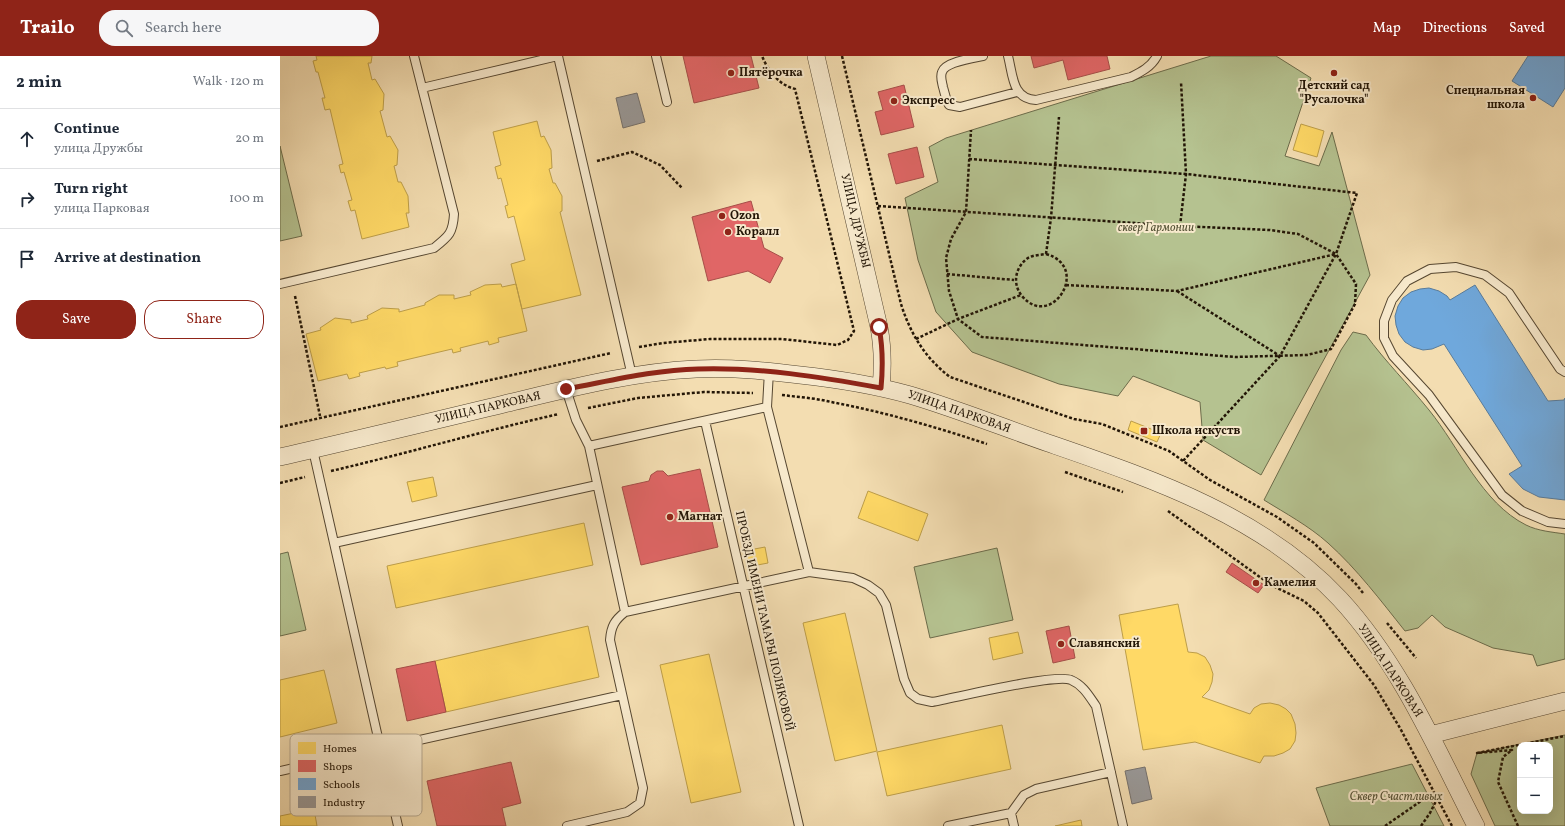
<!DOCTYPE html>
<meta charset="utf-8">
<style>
:root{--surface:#fff;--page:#f6f6f7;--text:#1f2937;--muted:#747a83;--line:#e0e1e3;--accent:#8f2418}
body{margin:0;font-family:Vollkorn,serif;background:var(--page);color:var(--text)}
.controls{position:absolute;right:12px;bottom:12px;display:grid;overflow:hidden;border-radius:8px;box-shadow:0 4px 16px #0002}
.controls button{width:36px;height:36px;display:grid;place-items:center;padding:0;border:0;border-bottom:1px solid var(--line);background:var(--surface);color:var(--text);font:20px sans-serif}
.stop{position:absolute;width:12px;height:12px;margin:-9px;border:3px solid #8f2418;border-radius:50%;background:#fff}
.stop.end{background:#8f2418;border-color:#fff;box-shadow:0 1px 4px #0008}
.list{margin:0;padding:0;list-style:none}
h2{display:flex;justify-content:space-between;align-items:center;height:52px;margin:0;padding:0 16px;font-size:17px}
h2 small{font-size:13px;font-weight:400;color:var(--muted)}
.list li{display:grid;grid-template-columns:26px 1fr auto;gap:12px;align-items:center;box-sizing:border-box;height:60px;padding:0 16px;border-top:1px solid var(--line)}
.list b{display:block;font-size:15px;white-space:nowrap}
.list p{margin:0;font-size:13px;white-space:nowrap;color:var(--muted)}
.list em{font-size:13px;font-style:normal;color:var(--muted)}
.actions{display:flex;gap:8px;padding:12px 16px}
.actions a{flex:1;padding:9px 0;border:1px solid var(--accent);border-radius:16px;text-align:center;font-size:14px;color:var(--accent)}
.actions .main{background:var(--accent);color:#fff}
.icon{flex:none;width:22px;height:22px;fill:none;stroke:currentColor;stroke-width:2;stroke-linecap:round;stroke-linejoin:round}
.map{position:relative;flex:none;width:1285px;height:770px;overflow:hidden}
header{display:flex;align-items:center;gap:24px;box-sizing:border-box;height:56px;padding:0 20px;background:var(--accent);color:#fff}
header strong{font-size:19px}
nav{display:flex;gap:22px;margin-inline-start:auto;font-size:14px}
.search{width:280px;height:36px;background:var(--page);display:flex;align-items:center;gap:10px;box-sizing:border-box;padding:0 14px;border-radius:16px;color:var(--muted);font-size:15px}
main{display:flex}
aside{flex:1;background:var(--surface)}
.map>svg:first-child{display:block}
</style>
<header>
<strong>Trailo</strong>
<div class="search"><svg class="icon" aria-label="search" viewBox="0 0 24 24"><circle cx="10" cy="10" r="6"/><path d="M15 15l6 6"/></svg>Search here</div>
<nav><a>Map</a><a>Directions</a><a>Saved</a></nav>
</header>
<main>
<aside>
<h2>2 min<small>Walk · 120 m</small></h2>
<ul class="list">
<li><svg class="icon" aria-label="ahead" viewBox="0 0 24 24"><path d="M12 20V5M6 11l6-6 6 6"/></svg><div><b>Continue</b><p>улица Дружбы</p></div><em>20 m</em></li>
<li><svg class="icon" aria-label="right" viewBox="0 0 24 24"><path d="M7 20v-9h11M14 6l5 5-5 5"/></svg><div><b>Turn right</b><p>улица Парковая</p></div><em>100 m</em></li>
<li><svg class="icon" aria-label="arrive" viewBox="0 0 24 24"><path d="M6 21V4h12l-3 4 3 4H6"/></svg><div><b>Arrive at destination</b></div></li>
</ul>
<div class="actions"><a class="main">Save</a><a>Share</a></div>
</aside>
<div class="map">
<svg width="1285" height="770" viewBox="0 0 1285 770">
<rect width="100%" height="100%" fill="#f3ddb1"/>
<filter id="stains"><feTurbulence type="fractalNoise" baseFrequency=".005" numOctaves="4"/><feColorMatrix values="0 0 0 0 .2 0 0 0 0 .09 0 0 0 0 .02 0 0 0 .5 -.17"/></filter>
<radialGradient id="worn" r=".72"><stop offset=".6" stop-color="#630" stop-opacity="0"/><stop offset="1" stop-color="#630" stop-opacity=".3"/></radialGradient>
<path fill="#b5c290" stroke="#6c6c4b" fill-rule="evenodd" d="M931,0h65l35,22 -26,78 34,10 13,-34 38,143 -109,200 -58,-35 -3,-38 -67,-26 -15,20 -59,-12 -87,-32 -36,-40 -18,-52 -13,-62 33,-16 -9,-35 17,-9z
M0,90l22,90 -22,5z
M1073,276l13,3c19,26 42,49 63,75 30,37 53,93 97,115 12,6 26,7 39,9v125l-28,7 -4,-11 -40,-7 -48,-21 -13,-12 -14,13 -13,3c-24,-30 -48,-62 -77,-88 -19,-17 -43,-30 -64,-43l77,-150z
M717,492l16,72 -83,18 -16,-71z
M8,496l18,78 -26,6v-82z
M1285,679v91h-70l-24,-52 6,-21zM1240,689h30v66h-30z
M1132,708l32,62h-114l-14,-38z"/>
<path fill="#ffd966" stroke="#bd9e49" d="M36,0h56l-1,7h-3l4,17 3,-1 9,15 -1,16 -3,1 7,26 3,-1 8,14 -1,15 -3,1 4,16h3l7,14 1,17h-3l3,14 -47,12 -7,-29 -4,1 -3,-10 4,-1 -8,-28 -3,1 -2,-8 4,-1 -13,-55 -5,1 -3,-12h3l-7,-26h-2l-3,-11 4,-1z
M257,65l4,16 3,-1 7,14 1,18 -3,1 4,14h2l7,13v15l-2,1 21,83 -59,14 -11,-45 14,-4 -11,-44 -6,2 -3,-12 3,-1 -7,-27 -3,1 -3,-12 6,-2 -8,-33z
M1021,68l23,7 -7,26 -24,-7z
M221,228l1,3 14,-3 11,47 -29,7 1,4 -10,3 -1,-4 -28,7 1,3 -8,2 -1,-4 -55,13 1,4 -12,3 -1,-2 -26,6 1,3 -11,3 -2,-5 -29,7 -12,-47 15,-4 -1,-2 15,-10 16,2v3l17,-4 -1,-3 15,-8 17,1v3l26,-7v-2l14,-8h15v4l17,-4 -1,-3 15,-7z
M851,365l30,12 -4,9 -29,-12z
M153,421l4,19 -25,6 -5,-20z
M588,435l60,23 -10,27 -60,-23z
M304,467l9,42 -197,43 -9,-42z
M485,491l3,16 -21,4 -3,-16z
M898,548l10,48 9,1 8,4 5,8 3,9 -1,8 -3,8 -7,7 48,17 4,-6 7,-4 9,-1 9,2 7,4 5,5 4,10 1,9 -1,8 -5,8 -7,4 -9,3h-10l-4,7 -65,-21 -52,8 -24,-135z
M565,557l32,138 -42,10 -32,-138z
M308,570l11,51 -153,35 -11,-51z
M738,576l5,21 -30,7 -4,-22z
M429,598l32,138 -50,11 -31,-138z
M44,614l13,53 -57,14v-57z
M722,669l9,44 -124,27 -10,-44z
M34,753l3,17h-37v-10z
M801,764l1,6h-27z"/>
<path fill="#e06666" stroke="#a74e49" d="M403,0h68l8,32 -65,15z
M751,0h76l3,13 -42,11 -5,-20 -29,8z
M624,29l10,42 -33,8 -6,-23 8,-2 -5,-18z
M637,91l7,30 -28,7 -8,-30z
M471,145l13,47 19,10 -13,25 -22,-12 -40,10 -16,-64z
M420,413l18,78 -77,18 -19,-78 27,-6 2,-6 6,-4h6l5,5z
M952,507l32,22 -6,8 -32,-21z
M789,570l6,32 -22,5 -7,-32z
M155,605l11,51 -39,9 -11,-52z
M231,706l10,41 -19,5 4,18h-69l-10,-45z"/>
<path fill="#6fa8dc" stroke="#587c9c" d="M1248,0h37v32l-12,19 -41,-26z
M1195,229l73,116 16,-1 1,-2v102l-26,-3 -16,-8 -14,-15 13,-8 -78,-122 -12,5 -9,1 -10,-3 -8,-5 -6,-8 -3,-9 -1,-9 3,-10 5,-8 8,-6 9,-3 9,-1 10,3 8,5 3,4z"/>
<path fill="#999" stroke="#75716d" d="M357,37l8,29 -22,6 -7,-30z
M865,711l7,32 -20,5 -7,-33z"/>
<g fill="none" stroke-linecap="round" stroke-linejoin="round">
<defs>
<path id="lane" d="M278,0l74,320
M376,0l11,46
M703,0c-10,2 -38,6 -41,16 -2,5 0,10 1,15 2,7 3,13 6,18l11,2 57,-15
M728,0c5,19 4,43 28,44l95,-23c10,-5 20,-10 26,-21
M142,32l136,-32
M0,228l154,-36c15,-12 19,-15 20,-34l-40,-158
M489,315l-2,36 42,165
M1285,316l-5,-3 -51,-76 -24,-18 -29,-8 -26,2 -23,12 -15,19 -8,21v17l9,18 36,39 73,100 20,16 26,11 17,2
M286,333l10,31 13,26 36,166c-10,8 -14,14 -15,28l33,148 -3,15 -13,9 -60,14
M425,365l94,405
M309,390l178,-39
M33,394l85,376
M54,487l263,-58
M345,556l184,-40 44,6 15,7 11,8 7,12 18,74 6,14 8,6 14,3c23,-4 124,-29 139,-22 12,5 18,16 25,26l27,120
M0,715l342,-76
M731,757l3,13
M668,770l63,-13 13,-18 12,-6 75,-17"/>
<path id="street" d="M536,0l63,271c4,21 4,40 2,61
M0,401c75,-17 149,-35 224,-53 63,-15 127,-32 192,-35 35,-2 70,2 104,6 37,4 74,10 110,20 47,14 92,32 138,48 104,36 215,73 292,156 60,65 96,149 136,227
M1150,679l135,-34"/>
</defs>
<use href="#lane" stroke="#564731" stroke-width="10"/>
<use href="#street" stroke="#564731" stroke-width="18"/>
<path stroke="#221506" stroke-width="2.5" stroke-dasharray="3 2" stroke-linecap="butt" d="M562,0l59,248c9,29 24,54 49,73l124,42 28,5 67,27 41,29 67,37 37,26 42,41 7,9
M689,103l217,15 171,19 -21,61 -56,102 -97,105
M317,105l35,-9 28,13 22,23
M598,150l302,20 90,4 28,4 38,20 20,30 -1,20 -24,45 -24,6 -72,2 -253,-20 -24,-18 -9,-28 -3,-33 5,-19 15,-27 5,-82
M900,170l6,-52 -5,-92
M766,198c46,13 5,77 -24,42 -10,-12 -7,-29 6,-38 5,-3 12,-3 18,-4z
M766,198l5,-36 8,-101
M667,218l67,6
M786,229l111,6 159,-37
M897,235l103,65
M15,240l25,120
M636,283l42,-20 63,-24
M359,291l24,-4 47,-4h72l55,6 11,-5 6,-9 -59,-242c-16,-4 -27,-18 -33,-33
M502,339c16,2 33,3 49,7 53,10 105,25 156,42
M308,352l50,-10 66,-6 49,1
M0,371l331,-74
M51,415c77,-18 152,-40 228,-57
M785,416l58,20
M0,427l25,-6
M888,455l103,74 33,16 14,12 56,72 26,43 34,64
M1107,567l29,35
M1105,770l49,-34 18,34
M1141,770l9,-13 7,-14
M1238,770l-20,-44 5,-25 9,-7 -35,3 88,-17"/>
<use href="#lane" stroke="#f7e9cc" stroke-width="8"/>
<use href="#street" stroke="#f7e9cc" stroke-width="17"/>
</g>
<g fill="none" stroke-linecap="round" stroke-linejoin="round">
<path stroke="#8f2418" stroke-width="5" d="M286,333c44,-8 87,-19 132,-20 61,-2 123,8 183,19 2,-21 2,-40 -2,-61"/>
</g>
<g fill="#8f2418" stroke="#f7e9cc" stroke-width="1.5">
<circle cx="451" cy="17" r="4"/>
<circle cx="1054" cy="17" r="4"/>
<circle cx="1253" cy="42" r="4"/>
<circle cx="614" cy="45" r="4"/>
<circle cx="442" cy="160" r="4"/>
<circle cx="448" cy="176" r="4"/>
<rect x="860" y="371" width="8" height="8" rx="2"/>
<circle cx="390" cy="461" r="4"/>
<circle cx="976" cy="527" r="4"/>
<circle cx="781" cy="588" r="4"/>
</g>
<g text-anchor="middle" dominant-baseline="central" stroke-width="4" stroke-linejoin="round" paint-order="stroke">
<g font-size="12" font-weight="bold" fill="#221506" stroke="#f7e9cc" text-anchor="start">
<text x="459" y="17">Пятёрочка</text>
<text x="1054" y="30" text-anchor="middle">Детский сад<tspan x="1054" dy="14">"Русалочка"</tspan></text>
<text x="1245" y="35" text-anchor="end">Специальная<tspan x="1245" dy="14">школа</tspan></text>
<text x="622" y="45">Экспресс</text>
<text x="450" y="160">Ozon</text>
<text x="456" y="176">Коралл</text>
<text x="872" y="375">Школа искуств</text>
<text x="398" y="461">Магнат</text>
<text x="984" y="527">Камелия</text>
<text x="789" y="588">Славянский</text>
</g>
<g font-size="12" fill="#221506" stroke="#f7e9cc">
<text transform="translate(575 165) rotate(77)">УЛИЦА ДРУЖБЫ</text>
<text transform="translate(208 352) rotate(-13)">УЛИЦА ПАРКОВАЯ</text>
<text transform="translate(679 356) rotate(19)">УЛИЦА ПАРКОВАЯ</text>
<text transform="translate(484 565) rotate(77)">ПРОЕЗД ИМЕНИ ТАМАРЫ ПОЛЯКОВОЙ</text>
<text transform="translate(1110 615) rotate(57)">УЛИЦА ПАРКОВАЯ</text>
</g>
<g font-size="12" font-style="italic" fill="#555236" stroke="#f7e9cc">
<text x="876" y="172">сквер Гармонии</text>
<text x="1116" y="741">Сквер Счастливых</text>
</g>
</g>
<rect x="10" y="678" width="132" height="82" rx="6" fill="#f7e9cc" stroke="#b7a991" stroke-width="1"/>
<rect x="18" y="686" width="18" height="12" fill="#ffd966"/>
<rect x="18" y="704" width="18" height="12" fill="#e06666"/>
<rect x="18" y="722" width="18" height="12" fill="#6fa8dc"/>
<rect x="18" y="740" width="18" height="12" fill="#999"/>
<g font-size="11" fill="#221506">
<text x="43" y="696">Homes</text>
<text x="43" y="714">Shops</text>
<text x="43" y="732">Schools</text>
<text x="43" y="750">Industry</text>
</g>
<rect width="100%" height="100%" filter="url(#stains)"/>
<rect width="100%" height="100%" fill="url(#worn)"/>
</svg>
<div class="controls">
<button>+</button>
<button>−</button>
</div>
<div class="stop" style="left:599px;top:271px"></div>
<div class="stop end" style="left:286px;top:333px"></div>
</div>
</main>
